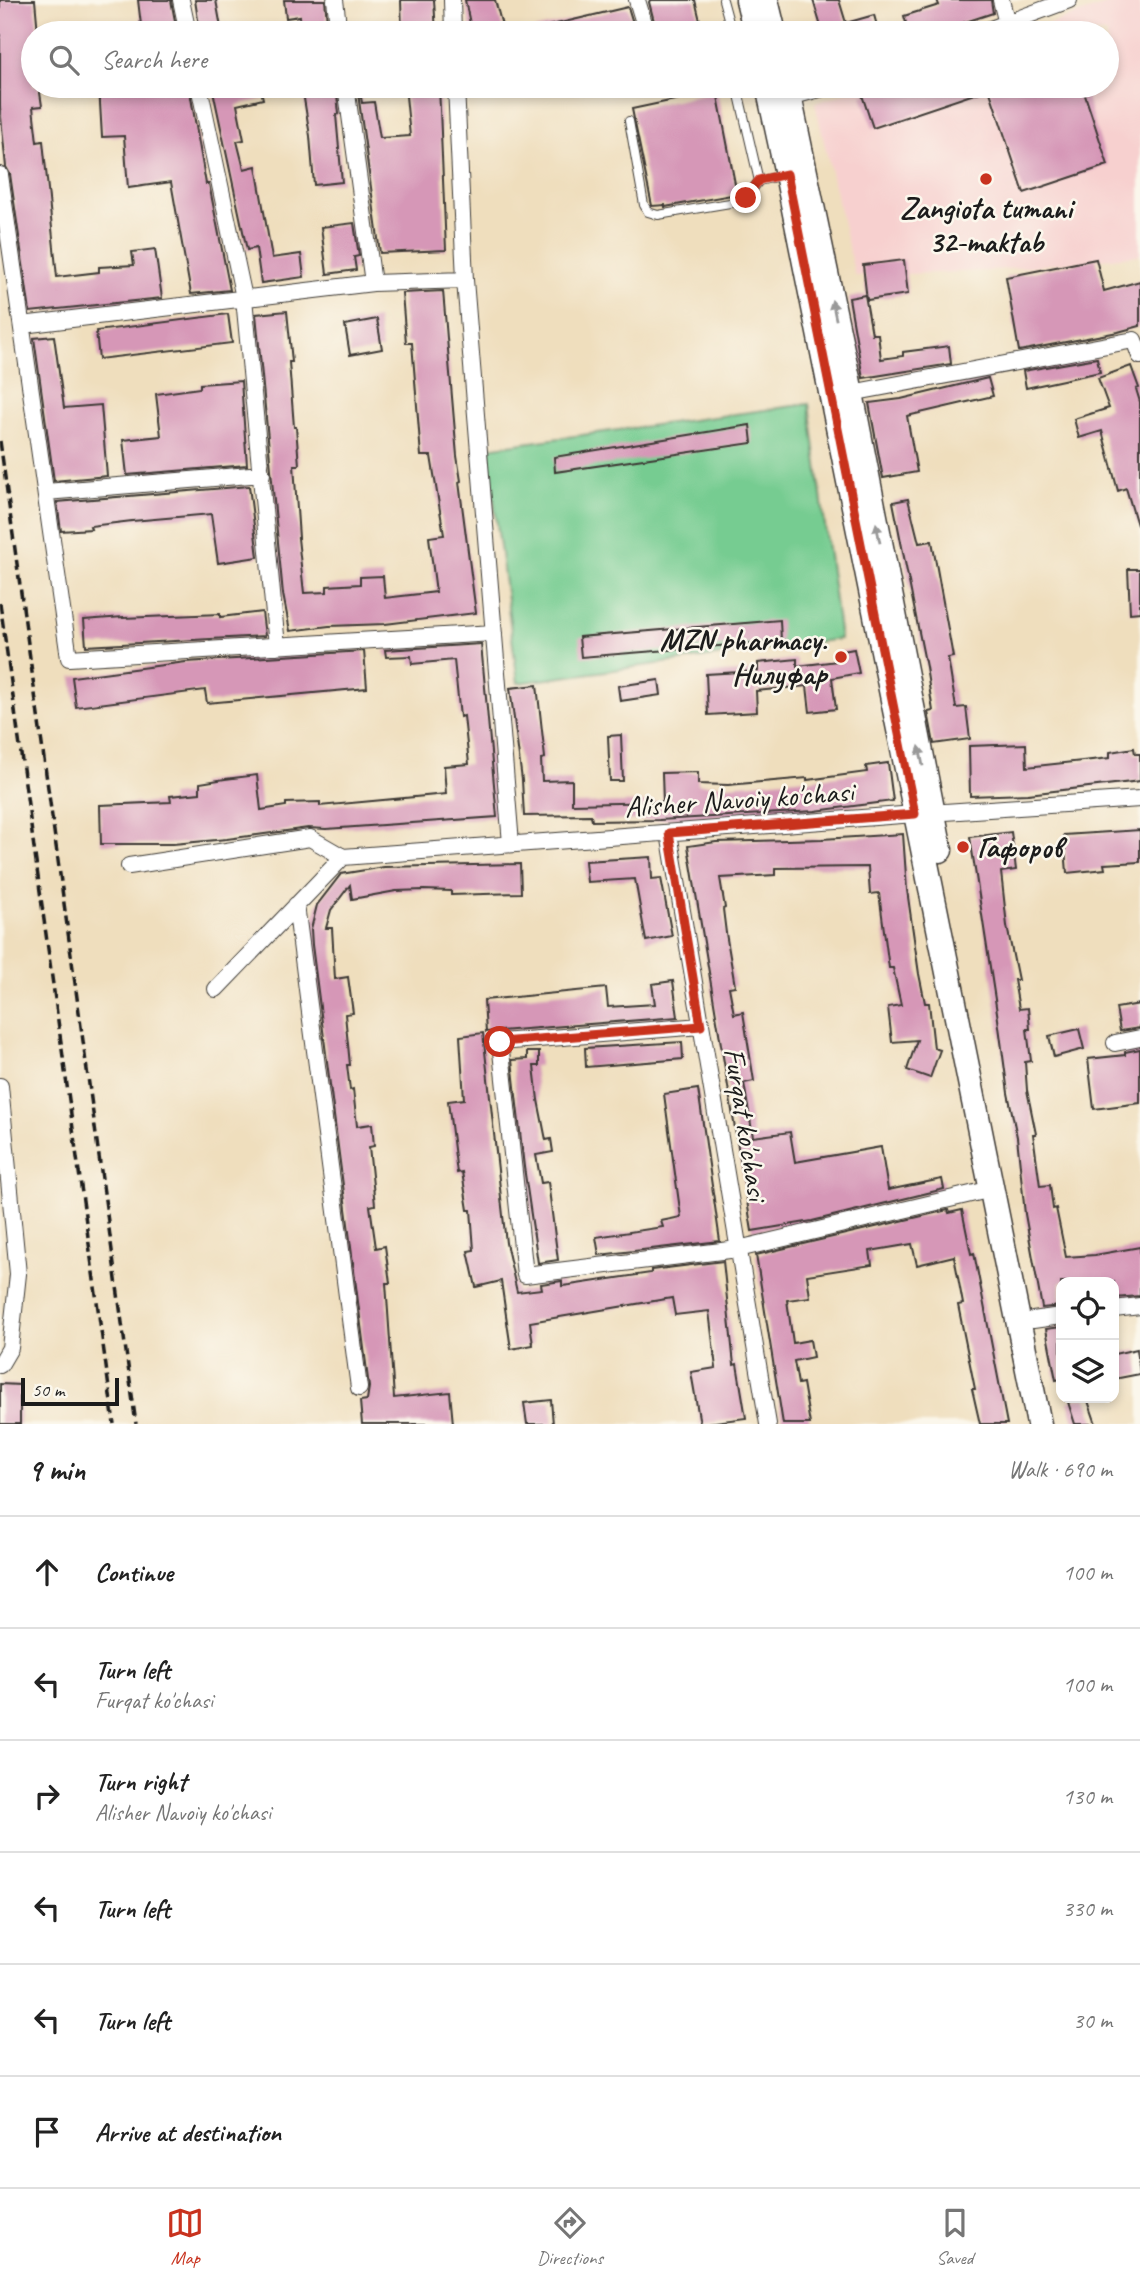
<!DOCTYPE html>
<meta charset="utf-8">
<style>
:root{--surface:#fff;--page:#f6f6f6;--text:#222;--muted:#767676;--line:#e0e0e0;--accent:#c8321e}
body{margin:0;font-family:Caveat,sans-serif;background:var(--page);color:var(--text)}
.controls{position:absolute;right:21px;bottom:21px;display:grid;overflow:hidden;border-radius:14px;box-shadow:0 4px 10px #0003}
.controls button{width:63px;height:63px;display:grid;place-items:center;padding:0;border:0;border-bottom:2px solid var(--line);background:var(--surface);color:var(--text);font:35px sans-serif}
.scale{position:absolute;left:21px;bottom:18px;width:98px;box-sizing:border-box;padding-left:7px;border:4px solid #1c1c1c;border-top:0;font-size:19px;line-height:24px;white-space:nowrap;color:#1c1c1c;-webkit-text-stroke:5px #fbf7ec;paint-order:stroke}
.stop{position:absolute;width:21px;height:21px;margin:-16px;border:5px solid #c8321e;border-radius:50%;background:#fff}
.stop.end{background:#c8321e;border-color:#fff;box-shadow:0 2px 7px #0008}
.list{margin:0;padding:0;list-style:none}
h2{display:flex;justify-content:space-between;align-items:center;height:91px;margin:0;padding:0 28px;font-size:30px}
h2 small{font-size:23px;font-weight:400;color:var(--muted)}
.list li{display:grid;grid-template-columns:46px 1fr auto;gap:21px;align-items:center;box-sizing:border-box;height:112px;padding:0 28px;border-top:2px solid var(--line)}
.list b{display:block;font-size:26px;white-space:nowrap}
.list p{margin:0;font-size:23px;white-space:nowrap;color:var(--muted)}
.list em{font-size:23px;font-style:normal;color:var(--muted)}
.icon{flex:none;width:38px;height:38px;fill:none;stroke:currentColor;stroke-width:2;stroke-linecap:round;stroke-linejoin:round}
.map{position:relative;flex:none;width:1140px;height:1424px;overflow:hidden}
.search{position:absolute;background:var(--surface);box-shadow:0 4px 10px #0003;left:21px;right:21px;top:21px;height:77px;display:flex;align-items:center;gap:18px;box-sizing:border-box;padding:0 24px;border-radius:38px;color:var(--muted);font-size:26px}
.sheet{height:763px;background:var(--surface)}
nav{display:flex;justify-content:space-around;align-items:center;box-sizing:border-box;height:98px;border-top:2px solid var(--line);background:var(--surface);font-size:19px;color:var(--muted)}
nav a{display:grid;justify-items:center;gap:4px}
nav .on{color:var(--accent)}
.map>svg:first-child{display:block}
</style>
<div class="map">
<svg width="1140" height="1424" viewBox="0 0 1140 1424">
<rect width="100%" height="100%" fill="#fbf7ec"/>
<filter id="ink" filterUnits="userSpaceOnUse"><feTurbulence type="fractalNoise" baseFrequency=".0143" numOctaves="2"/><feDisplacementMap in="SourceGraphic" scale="14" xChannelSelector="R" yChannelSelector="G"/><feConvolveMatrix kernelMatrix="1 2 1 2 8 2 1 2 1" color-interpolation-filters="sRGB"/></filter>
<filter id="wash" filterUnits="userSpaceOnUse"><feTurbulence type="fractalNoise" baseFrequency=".00686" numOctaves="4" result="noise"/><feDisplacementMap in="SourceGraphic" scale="28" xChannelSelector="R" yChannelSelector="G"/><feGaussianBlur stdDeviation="1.57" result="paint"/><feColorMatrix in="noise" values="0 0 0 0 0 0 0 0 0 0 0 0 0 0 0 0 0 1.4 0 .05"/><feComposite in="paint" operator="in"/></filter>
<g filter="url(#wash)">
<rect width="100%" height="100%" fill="#efdebd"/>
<path fill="#f7d0cf" d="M1120,0h20v255l-153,16 -132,5 -40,-173 52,-17h240v-53h-85z"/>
<path fill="#76cc91" stroke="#497456" stroke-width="2" d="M809,404l31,235 -322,44 -31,-235z"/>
<g id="blocks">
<path fill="#d697b7" d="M0,0h35l3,33h-5v53h6l3,20 -9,1 4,35 6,-1 14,136 42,-5v-5l35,-2 -2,-13 23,-3 7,49 -132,14 -20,-138 -4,-7 -6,-60z
M138,0h33l6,31 -35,2z
M195,0h21l6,33h-22z
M284,0h41l3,33h-27l-1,-17 -14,2z
M401,0h33l2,33h-34z
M465,0h30l9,33h-32z
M650,0h45l8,33h-46l-8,-31z
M813,0h26l7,23 28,-8 5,18h-58l-1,-3h2z
M937,0h54l2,13 -61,20h-23l-5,-17 35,-11z
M628,7l8,26h-100l-1,-4z
M99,86h90l17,98h3l21,106 -39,4 -20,-112 -43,6 -4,-52 -22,1z
M212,86h48l3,13 -26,6 7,35 -7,1 7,28 12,-3 16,92 29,-4 3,23 -43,6 -5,-35 -9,2z
M302,86h34l3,28 -3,1 6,67 -28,3 -4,-49z
M357,86h2l3,17 12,-1 6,36 30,-2 -5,-50h34l7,164 -66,3z
M889,86h193l26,79 -84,28 -35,-104 -116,39 -11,-33z
M717,91l20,103 -72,13v-2l-13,1 -20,-97z
M354,223l5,33 -5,1 2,13 -29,4 -6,-47z
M1096,259l8,32 36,-10v45l-22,6 -99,19 -13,-74z
M904,260l4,34 -41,6 -4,-35z
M443,291l14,165 4,25 -2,1 17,131 -91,11 -56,2 -39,5 -7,-37 -27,-280 31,-3 5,51h-3l5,65h2l3,38h-5l5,73h-1l6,55 23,-1v-6l33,-2v-7l23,-1 2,22 51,-6 -7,-55 15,-2 -13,-79h-10l-9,-113h-6l-4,-50z
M865,295l7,39h6l3,25 22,-3v-4l46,-6 2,18 -88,14 -14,-80z
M228,314l4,29 -133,16 -3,-28z
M377,319l5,30 -32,6 -5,-30z
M54,336l10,72 37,-3 6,71 -53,5 -20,-143z
M1097,358l3,14 -74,16 -3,-17z
M1131,366l8,22 -3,1 4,13v123h-3l-11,-37 -8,3 -16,-60 -23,7 -5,-19 35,-11 -11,-30z
M988,378l5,18 -86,20 10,56 -34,6 -14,-75 32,-4z
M241,381l6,84 -120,10 -4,-35 38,-4 -5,-42 44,-6v-4z
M750,425l2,18 -197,29 -1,-15z
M249,486l9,71 -40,6 -7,-49 -79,7 -42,5 1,3 -30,2 -4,-29z
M908,499l11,44 13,-2 21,116 -5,1 8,50 10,-1 4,32 -36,5 -6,-32 5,-1 -7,-44 -33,-165z
M1128,569h12v43l-10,1z
M262,612l3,24 -179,10 -2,-26 39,-3v1l97,-4v3z
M780,620l1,21 -200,16 -2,-20z
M481,644l16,173 -171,12 -18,-1 -81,11 -54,5h-72l-1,-39 71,-3 -1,-6 30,-3v-10l25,-4 32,-4 4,35 25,-4v-3l34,-1v4l126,-12 -2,-28 25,-2 -5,-48 -4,1 -6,-57 -42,4 -1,-8 -25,1 -1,-7z
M854,649l5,24 -27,5 4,31 -26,3 -3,-26 -51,5 1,21 -49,3 -2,-41 52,-3v-8l39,-4v7l41,-5 -1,-9z
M364,651l3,37 -160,15 -2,-13 -129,17 -4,-30 114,-15z
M659,680l2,15 -41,6 -2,-15z
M537,685l8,73 -4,1 1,22 30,-1v24l91,-2 -1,-29 36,-1v12l30,1 79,-7v2l60,-8 -1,-6 22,-3 5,38 -78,10 -156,9 -67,1 -1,-6 -67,1 -2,-36 -12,-92z
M621,735l2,46h-13l-2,-45z
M1026,744l1,23 83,-9v-6l24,-4 1,6h5v27l-112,13 -58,2 -1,-50z
M1140,830v32l-36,2 1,5 -38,4 -3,-38z
M1011,832l5,38 -15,2 6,54 11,54h-4l5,29 9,-1 2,21h-3l4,32 -6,1 2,28 9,44h-3l7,52 10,-1 3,24 3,-1 10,49 29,-2 45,-8v49l-26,2v-16h-53v24l-19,2 -17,-94 -8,-77 -9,-44 -10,-74 -28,-182z
M903,834l4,56 12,84 6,29h4l5,45 6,2 -10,28 -23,-8 10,-30 -25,2 -4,-35 13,-2 -8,-37h-4l-10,-75 -9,1 -2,-27 -93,1v7l-55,3 5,30 -2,1 3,24 9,53 -6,1 5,27 9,-2 11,69 -10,2 9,54 37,-5 5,30 86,-15 7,43 54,-11 2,10 -132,32 -60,10 -64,-385 28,-4 106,-3z
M651,857l1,22 9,-1 11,58 -26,5 -11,-62 -48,3 -2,-21z
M520,864l1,29 -70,2v-4l-27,-1 -28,1 -44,8 -2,-14 -19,25 -5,18h6l3,51 13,-2 5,36 -8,1 5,51h-3l3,25 3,-1 4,37 15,-2 2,22 -5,1 6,58 -5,1 6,42 9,-2 5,37h-4l8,115 56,-6 3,32h-91l-2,-23 7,-1 2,-13 -57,-442 -1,-16 6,-24 24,-31 43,-7z
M673,981l5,36 -192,15 -2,-32 122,-12 2,19 47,-3 -3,-20z
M1140,1004v24l-20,3 -4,-23z
M1079,1029l5,20 -30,8 -5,-21z
M483,1033l23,210 11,49 25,-3 -1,-5 21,-3v5l8,-1 81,-12v-3l72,-9 11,104 3,-1 9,54 -46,6 -9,-52 25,-4 -7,-57 -34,4 -3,-17 -142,24 3,23 -22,4 -10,-68 -25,6 -8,-36 6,-1 -3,-40h-3l-6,-38 -5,1 -9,-72 16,-2 -4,-63z
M682,1042l1,17 -97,8 -1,-19z
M1140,1049v54l-46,6 -6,-50 37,-4v-3z
M527,1052h12v14h-5l4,34 8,40 5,-1 2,13 -17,3 5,28 7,-1 10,78 -20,3 -14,-96 -12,-107 15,-1z
M698,1089l22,152 -121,14 -3,-18 67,-10 -2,-6 20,-4 -17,-123z
M948,1210l1,3 13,-3 9,44 3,-1 33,171h-27l-8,-35h3l-17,-84 5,-1 -9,-48 -37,9 -5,-21 -42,7 2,14 -65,10 3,22 -23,3 6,43 17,-3 3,17 -19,4 4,23 5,-1 7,41h-27l-27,-169z
M1061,1327v52l-5,1 -10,-51z
M1137,1349l3,25 -26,5v-25z
M0,1384l20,1v39h-20z
M1082,1398h5l9,26h-21l-7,-22z
M551,1400l2,24h-26l-3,-21z"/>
</g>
</g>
<g filter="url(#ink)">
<use href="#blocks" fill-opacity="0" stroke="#3c3934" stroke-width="2"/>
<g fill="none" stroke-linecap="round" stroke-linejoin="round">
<defs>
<path id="lane" d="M723,0l9,33
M737,86l22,95 25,-6
M629,121l15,84 4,7 10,3 78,-13 10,-4 13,-17"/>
<path id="street" d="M181,0l7,33
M335,0l4,33
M452,0l1,33
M637,0l10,33
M1001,0l6,24
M980,33l89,-33
M199,86l45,212 33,348
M346,86l27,197
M456,86l9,194 46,564
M790,97l40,-11
M0,175l69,483 425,-25
M22,325l351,-42 92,-3
M851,393l283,-53 6,16
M46,492l216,-18
M669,833l99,591
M343,857l572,-43 225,-15
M129,866l181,-28 33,19
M296,905l63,483
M216,989l127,-132
M701,1026l-201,16 25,233 213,-26 254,-60
M1115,1043l25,-5
M0,1086l18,188 -8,74 -10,17
M1114,1309l26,-3
M1033,1320l28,-4"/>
<path id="primary" d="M748,0l8,33
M766,0l8,33
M768,86l19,88 252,1250
M787,86l64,307 89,457"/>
</defs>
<use href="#lane" stroke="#3c3934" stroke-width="10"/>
<use href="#street" stroke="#3c3934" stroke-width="18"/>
<use href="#primary" stroke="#3c3934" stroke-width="27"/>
<use href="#lane" stroke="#fff" stroke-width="8"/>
<use href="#street" stroke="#fff" stroke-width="16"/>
<use href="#primary" stroke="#fff" stroke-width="24"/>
<path stroke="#1c1c1c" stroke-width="3.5" stroke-dasharray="10 5" stroke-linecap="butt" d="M0,441l136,983
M0,603l114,821"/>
</g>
<defs><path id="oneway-solid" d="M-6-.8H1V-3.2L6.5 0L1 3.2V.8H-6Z" transform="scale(1.75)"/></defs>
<g fill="#999">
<use href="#oneway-solid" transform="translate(834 310) rotate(-102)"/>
<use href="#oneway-solid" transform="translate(878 533) rotate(-101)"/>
<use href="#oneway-solid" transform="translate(921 756) rotate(-101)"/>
</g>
</g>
<g fill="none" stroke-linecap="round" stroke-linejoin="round" filter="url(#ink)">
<path stroke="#c8321e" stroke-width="9" d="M500,1042l201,-16 -32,-193 246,-19 -128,-640 -28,6 -13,18"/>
</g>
<g fill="#c8321e" stroke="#fbf7ec" stroke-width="2.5">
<circle cx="986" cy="179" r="7"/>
<circle cx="841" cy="657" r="7"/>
<circle cx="963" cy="847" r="7"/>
</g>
<g text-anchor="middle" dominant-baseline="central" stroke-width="5" stroke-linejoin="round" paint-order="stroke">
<g font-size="30" font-weight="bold" fill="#1c1c1c" stroke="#fbf7ec">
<text x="986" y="208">Zangiota tumani<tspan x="986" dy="34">32-maktab</tspan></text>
<text x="827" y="640" text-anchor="end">MZN pharmacy.<tspan x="827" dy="34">Нилуфар</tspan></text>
<text x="977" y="847" text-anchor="start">Гафоров</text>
</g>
<g font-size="30" fill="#1c1c1c" stroke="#fbf7ec">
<text transform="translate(739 799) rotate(-4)">Alisher Navoiy ko'chasi</text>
<text transform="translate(746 1124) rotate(81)">Furqat ko'chasi</text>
</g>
</g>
</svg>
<div class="controls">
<button><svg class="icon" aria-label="locate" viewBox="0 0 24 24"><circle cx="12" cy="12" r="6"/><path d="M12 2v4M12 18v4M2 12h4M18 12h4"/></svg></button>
<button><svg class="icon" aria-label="layers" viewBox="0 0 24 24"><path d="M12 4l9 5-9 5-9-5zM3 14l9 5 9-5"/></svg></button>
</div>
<div class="scale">50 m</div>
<div class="stop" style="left:500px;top:1042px"></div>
<div class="stop end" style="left:746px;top:198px"></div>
<div class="search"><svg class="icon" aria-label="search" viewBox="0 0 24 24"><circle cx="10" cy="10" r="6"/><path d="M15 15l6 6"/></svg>Search here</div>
</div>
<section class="sheet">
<h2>9 min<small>Walk · 690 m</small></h2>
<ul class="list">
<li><svg class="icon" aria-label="ahead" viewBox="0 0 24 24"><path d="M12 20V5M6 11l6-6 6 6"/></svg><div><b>Continue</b></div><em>100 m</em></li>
<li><svg class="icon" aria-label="left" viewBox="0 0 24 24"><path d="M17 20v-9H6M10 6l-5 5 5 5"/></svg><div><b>Turn left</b><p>Furqat ko'chasi</p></div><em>100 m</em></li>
<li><svg class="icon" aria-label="right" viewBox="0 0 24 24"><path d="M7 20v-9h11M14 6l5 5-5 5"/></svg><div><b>Turn right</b><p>Alisher Navoiy ko'chasi</p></div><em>130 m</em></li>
<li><svg class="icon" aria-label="left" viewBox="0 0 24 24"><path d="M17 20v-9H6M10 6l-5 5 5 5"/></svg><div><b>Turn left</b></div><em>330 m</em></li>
<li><svg class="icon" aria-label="left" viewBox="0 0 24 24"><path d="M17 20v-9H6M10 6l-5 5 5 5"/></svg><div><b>Turn left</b></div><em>30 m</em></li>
<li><svg class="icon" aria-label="arrive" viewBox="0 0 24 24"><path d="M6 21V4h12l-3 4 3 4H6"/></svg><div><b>Arrive at destination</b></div></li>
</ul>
</section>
<nav>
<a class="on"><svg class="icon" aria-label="map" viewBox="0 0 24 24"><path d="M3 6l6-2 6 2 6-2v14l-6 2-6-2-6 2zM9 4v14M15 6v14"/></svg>Map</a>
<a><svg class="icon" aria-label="directions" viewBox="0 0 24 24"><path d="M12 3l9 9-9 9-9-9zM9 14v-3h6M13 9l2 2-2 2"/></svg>Directions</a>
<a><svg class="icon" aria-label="saved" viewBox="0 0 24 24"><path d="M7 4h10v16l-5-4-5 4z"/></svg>Saved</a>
</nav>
